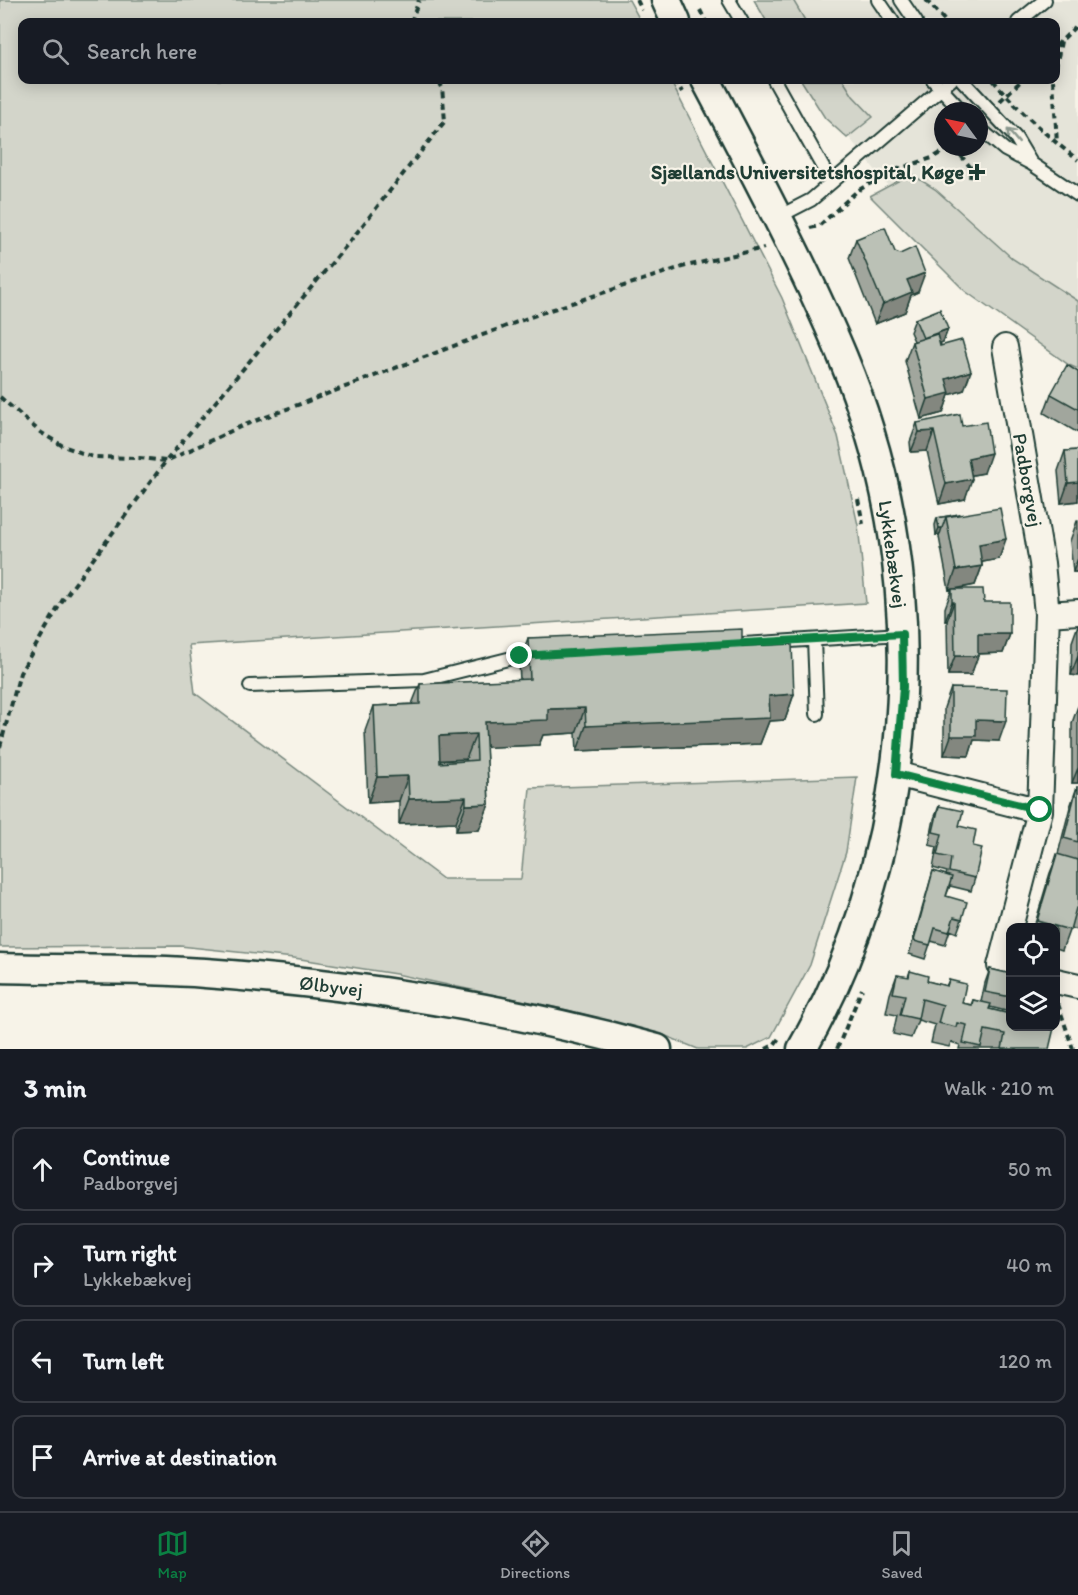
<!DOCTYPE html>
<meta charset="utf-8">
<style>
:root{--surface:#171b24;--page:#20242c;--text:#f1f3f6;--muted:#9ea1a6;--line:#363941;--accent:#0b8043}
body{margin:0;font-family:Itim,sans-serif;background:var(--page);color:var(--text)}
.controls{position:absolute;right:18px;bottom:18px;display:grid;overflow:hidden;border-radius:12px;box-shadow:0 3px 15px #0003}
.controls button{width:54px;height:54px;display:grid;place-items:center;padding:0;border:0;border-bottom:2px solid var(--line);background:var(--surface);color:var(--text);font:30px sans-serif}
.compass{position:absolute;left:934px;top:102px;width:54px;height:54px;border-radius:50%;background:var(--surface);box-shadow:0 3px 15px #0003;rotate:303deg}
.stop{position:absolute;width:18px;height:18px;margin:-14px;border:4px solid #0b8043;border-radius:50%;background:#fff}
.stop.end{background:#0b8043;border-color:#fff;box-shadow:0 2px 6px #0008}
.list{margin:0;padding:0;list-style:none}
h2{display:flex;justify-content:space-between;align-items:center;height:78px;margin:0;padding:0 24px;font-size:26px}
h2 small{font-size:20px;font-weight:400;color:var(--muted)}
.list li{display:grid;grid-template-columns:39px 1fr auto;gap:18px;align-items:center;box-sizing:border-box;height:84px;margin:0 12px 12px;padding:0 12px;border:2px solid var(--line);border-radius:12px}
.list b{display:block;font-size:22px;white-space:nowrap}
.list p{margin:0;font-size:20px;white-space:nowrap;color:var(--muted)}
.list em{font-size:20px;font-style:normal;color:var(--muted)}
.icon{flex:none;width:33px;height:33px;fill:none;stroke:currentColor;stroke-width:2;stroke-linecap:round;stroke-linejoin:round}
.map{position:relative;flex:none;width:1078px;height:1049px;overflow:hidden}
.search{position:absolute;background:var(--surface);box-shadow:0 3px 15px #0003;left:18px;right:18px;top:18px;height:66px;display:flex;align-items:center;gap:15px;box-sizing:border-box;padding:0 21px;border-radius:12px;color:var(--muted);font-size:22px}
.sheet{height:462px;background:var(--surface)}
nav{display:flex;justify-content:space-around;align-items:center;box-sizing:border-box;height:84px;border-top:2px solid var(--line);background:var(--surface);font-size:16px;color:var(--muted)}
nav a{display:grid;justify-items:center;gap:3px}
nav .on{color:var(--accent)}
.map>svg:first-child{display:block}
</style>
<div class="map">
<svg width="1078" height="1049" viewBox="0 0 1078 1049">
<rect width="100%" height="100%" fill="#f7f3e8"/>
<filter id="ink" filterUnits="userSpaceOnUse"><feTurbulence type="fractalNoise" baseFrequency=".0167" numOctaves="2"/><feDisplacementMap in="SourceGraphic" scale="12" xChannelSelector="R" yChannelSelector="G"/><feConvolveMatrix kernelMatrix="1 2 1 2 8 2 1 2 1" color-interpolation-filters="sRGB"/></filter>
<g filter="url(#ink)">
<path fill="#e5e4d9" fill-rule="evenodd" d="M760,0h318v342l-181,-145 -74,-92 -16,-25h249v-58h-284zM943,111h36v36h-36z"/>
<path fill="#d3d5ca" stroke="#79897f" stroke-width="1.5" d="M0,0h629l12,22h-619v58h648l112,218 56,138 20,89 8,78 -677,42 6,48 248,186h78l9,-91 327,-11 -11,75 -36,113 -39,72 -24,12h-49l-37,-15 -94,-24 -171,-36 -102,-16 -114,-12 -180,1z
M754,0h39l13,22h-39z
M801,80h42l10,16 20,21 -26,21 -22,-20z
M911,174l24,15 78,70 65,42v68l-9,-4 -104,-74 -95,-95z"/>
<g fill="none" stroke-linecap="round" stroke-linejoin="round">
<defs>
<path id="service" d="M729,0l13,22
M878,0l15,22
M901,0l15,22
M1018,22l27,-22
M774,80l57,102
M933,80l29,31
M962,80l54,58 15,25
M979,128l26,22 27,14 46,31
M778,217l33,-17 140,-120
M814,640l3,74
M727,645l174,-11
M250,686l174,-6 96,-24 16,-1"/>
<path id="minor" d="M1005,347l37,216 5,51 -7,197 -40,155 10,3
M1047,614l31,-2
M896,774l144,37
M1056,981l22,5"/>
<path id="tertiary" d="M666,0l10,22
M706,80c36,68 72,136 105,206 22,47 43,94 58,144 62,200 38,437 -67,619
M0,968c67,2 138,0 205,5 152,11 304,35 452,76"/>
</defs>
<use href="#service" stroke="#1f3d34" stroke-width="16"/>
<use href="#minor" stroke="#1f3d34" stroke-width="28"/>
<use href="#tertiary" stroke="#1f3d34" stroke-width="33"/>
<path stroke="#1f3d34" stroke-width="4" stroke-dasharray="6 4.5" stroke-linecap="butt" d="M637,0l5,10
M926,0l20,22
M700,10l6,12
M411,22l8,-22
M1056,46l22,-22
M1056,68l5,-27
M675,80l7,12
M993,80c25,30 54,56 85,80
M1053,80l4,63
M1000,101l22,-21
M954,147l17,21 -1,10
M810,228l9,-2 38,-35 35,-20 40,-13 19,-11
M0,397l40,35 23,14 30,11 46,1 27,3 76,-35 299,-113 141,-46 82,-19
M858,499l5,25
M0,747l20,-74 42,-72 104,-140 185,-221 94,-119 -3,-34 -4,-7
M1058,1004l15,45
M766,1049l8,-4 5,-7
M837,1049l25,-60"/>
<use href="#service" stroke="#f7f3e8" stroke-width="12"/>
<use href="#minor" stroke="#f7f3e8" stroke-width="24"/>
<use href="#tertiary" stroke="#f7f3e8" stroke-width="28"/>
</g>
<path fill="#a1a69d" stroke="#1f3d34" stroke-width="1.5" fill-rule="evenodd" d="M856,239l39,13 23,40 -7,3 -6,17 -30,12 -26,-66z
M915,319l33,10 -5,13 -3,1 24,47 -15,5 -6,18 -22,6 -16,-58 7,-19 2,-1 -4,-9z
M1078,372v61l-34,-20 7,-19z
M917,423l45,3 22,47 -12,2 -7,24 -26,5 -12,-53 -16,1 -1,-10z
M1078,450v51l-17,2 -3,-32 7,-20z
M959,514l40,45 -17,3v4l-7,19 -20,4 29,13 26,32 -7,19 -25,1 -7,21h-23l-1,-54h-2v-13l7,-19 -3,1 -10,-53 1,-3 -4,1 -1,-10 2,-7z
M1077,521h1v51h-5l-3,-31z
M1078,625v51l-7,-1 1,-33z
M528,638l214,8 52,48 -9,26 -16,1 -9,23 -183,7 -1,-18 -33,2 -4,10 -53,2 3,57 -10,26 -23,1v-9l-57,2v-23l-31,2 -3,-72 9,-25 38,-2 8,-20 100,-4 -1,-17zM466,759l1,2 -27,2v-2z
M951,688l48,53 -25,-1 -5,16 -25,-1v-47z
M1078,706v77h-6v-60z
M1077,787h1v143l-8,-2 -8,22 -6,-2v-21h-22l16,-54 8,-19 12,-47z
M939,806l20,20 14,20 2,32 -4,13 -21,-5 -4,10 16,23 -5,14 -7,-3 -5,15 -14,-4 -6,18 -16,-5 20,-69 4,-14 13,4 1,-3 -14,-4 4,-21 -8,-2 5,-26z
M990,969l21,5v52l38,23h-90l1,-4 -9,-3 -2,5 -18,-4 4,-18 -17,-5 -7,18 -18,-4 4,-19 -11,-2 4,-19 7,-19 11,2 2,-6 17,10 19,5 3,-6 13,23 9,2 2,-5 8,2 4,-19zM990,1007l20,5 -1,2 -20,-5z"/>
<path fill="#83877f" stroke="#1f3d34" stroke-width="1.5" d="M925,273l-7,19 -7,3 -6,17 -30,12 8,-20 24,-24z
M948,329l-5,13 -25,10 5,-13z
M971,371l-7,19 -15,5 -6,18 -22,6 7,-20 18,-20z
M934,431l-7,20 -16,1 8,-20z
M991,453l-7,20 -23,4 7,-19z
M972,479l-7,20 -26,5 7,-20z
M1078,482v19l-17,2 7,-20z
M939,528h3l-2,6 -4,1z
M1006,539l-7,20 -27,5 7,-20z
M1078,558v14h-5z
M982,566l-7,19 -26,5 7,-20z
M952,602h2l-7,19h-2z
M978,634h32l-7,19 -32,1z
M955,656h23l-7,19h-23z
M1078,656v20l-7,-1z
M794,694l-9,26 -16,1 -9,23 -183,7 9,-25 183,-30z
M585,708l-9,25 -33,2 -4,10 -63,3 9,-26 63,-13z
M976,720l30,1 -7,20 -25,-1 -5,16 -25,-1 7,-19z
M476,734l-10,25 -37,2 10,-25z
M1078,768v15h-6z
M408,776l-9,25 -31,2 9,-26z
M466,797l-10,25 -57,2 10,-25z
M489,804l-10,26 -23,1 10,-26z"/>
<path fill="#bbc1b6" stroke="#1f3d34" stroke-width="1.5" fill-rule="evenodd" d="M885,227l10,25 5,2 15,-7 10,26 -18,7 5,12 -29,12 -27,-65z
M940,309l8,20 -25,9 -8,-19z
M937,334l3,12 22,-6 9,31 -25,8 4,14 -22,6 -16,-57z
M1067,365l11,7v37l-27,-15z
M960,414l2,12 24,-4 5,31 -23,5 4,21 -26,5 -12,-53 -15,1 -2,-9z
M1078,450v32l-10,1 -3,-32z
M1000,508l6,31 -27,5 3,22 -26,4 -10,-53z
M959,514l-13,3 -4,11h-3l-2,-10z
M952,589h31l1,13h26v32h-32v22h-23l-1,-54h-2z
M742,629v17l50,-2 2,50 -25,2 1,22 -184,8 -1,-18 -37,1v11l-63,2 4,82 -23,1v-8l-57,2 -1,-23 -31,1 -3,-71 46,-2v-20l110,-5 -2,-41zM476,734l1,26 -37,3 -1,-27z
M951,688l56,1 -1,32 -30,-1v16h-25z
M1077,787h1v55l-14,-4z
M939,806l24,5 -4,15 17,4 -3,16 9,2 -7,30 -26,-6 2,-14 -14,-3 5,-21 -9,-2z
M1057,854l21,6v48h-2l-6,22 -33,-9z
M933,871l19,6 -6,19 21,6 -5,17 -8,-2 -5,15 -14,-4 -5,17 -16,-4z
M990,969l21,5v23l-26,-5z
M910,971l18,5 -1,5 20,5 2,-6 17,4 -4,19 10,2 1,-5 18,4 -2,5 21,5 1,-3v15h37l6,2 -5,21h-47l3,-15 -20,-4 -4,17 -18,-4 4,-18 -10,-2 -1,4 -18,-4 5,-18 -21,-6 -4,20 -18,-4 5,-20 -12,-2 4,-18 12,2z"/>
<defs><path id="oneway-shaft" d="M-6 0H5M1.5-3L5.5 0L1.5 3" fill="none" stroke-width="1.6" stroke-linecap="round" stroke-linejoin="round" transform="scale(1.5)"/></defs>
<use stroke="#8b988e" href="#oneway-shaft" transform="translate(1013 136) rotate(-130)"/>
</g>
<g fill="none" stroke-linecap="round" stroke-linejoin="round" filter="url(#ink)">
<path stroke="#0b8043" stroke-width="8" d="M520,656l382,-22 1,53 -7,87 144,36"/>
</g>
<path fill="#1f3d34" stroke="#f7f3e8" stroke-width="2" d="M974 163h6v6h6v6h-6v6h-6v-6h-6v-6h6z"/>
<g text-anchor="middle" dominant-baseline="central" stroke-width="4.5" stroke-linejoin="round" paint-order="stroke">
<g font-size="20" font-weight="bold" fill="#1f3d34" stroke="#f7f3e8" text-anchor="end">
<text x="964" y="172">Sjællands Universitetshospital, Køge</text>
</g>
<g font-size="20" fill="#1f3d34" stroke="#f7f3e8">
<text transform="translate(1028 480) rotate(80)">Padborgvej</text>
<text transform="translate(893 554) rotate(82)">Lykkebækvej</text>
<text transform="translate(331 986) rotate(7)">Ølbyvej</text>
</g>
</g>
</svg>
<div class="controls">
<button><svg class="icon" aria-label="locate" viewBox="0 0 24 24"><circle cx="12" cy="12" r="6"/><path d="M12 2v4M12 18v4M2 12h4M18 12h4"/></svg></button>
<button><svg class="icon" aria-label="layers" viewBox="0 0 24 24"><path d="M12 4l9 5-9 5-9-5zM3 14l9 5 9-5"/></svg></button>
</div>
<svg class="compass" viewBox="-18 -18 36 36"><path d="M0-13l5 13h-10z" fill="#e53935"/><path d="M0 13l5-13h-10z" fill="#9ea1a6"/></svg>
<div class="stop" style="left:1040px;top:810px"></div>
<div class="stop end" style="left:520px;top:656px"></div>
<div class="search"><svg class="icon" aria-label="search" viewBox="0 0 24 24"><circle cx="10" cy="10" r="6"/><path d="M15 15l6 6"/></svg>Search here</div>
</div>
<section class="sheet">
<h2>3 min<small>Walk · 210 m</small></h2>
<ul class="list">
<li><svg class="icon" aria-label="ahead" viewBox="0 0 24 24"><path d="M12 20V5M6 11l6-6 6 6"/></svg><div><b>Continue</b><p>Padborgvej</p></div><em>50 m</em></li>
<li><svg class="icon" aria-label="right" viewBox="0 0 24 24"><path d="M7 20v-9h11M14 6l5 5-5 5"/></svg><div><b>Turn right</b><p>Lykkebækvej</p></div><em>40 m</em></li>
<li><svg class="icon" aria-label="left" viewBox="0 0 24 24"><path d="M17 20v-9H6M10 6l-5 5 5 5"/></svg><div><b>Turn left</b></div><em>120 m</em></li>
<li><svg class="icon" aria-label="arrive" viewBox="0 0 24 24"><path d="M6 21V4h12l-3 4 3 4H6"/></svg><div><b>Arrive at destination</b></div></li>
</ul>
</section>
<nav>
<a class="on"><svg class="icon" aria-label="map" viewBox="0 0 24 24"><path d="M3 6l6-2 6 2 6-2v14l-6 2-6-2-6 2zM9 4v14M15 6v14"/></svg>Map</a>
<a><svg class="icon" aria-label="directions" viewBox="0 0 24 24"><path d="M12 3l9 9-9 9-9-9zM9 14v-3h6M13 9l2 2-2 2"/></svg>Directions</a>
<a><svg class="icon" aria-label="saved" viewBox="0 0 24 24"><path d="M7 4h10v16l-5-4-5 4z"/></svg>Saved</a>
</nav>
